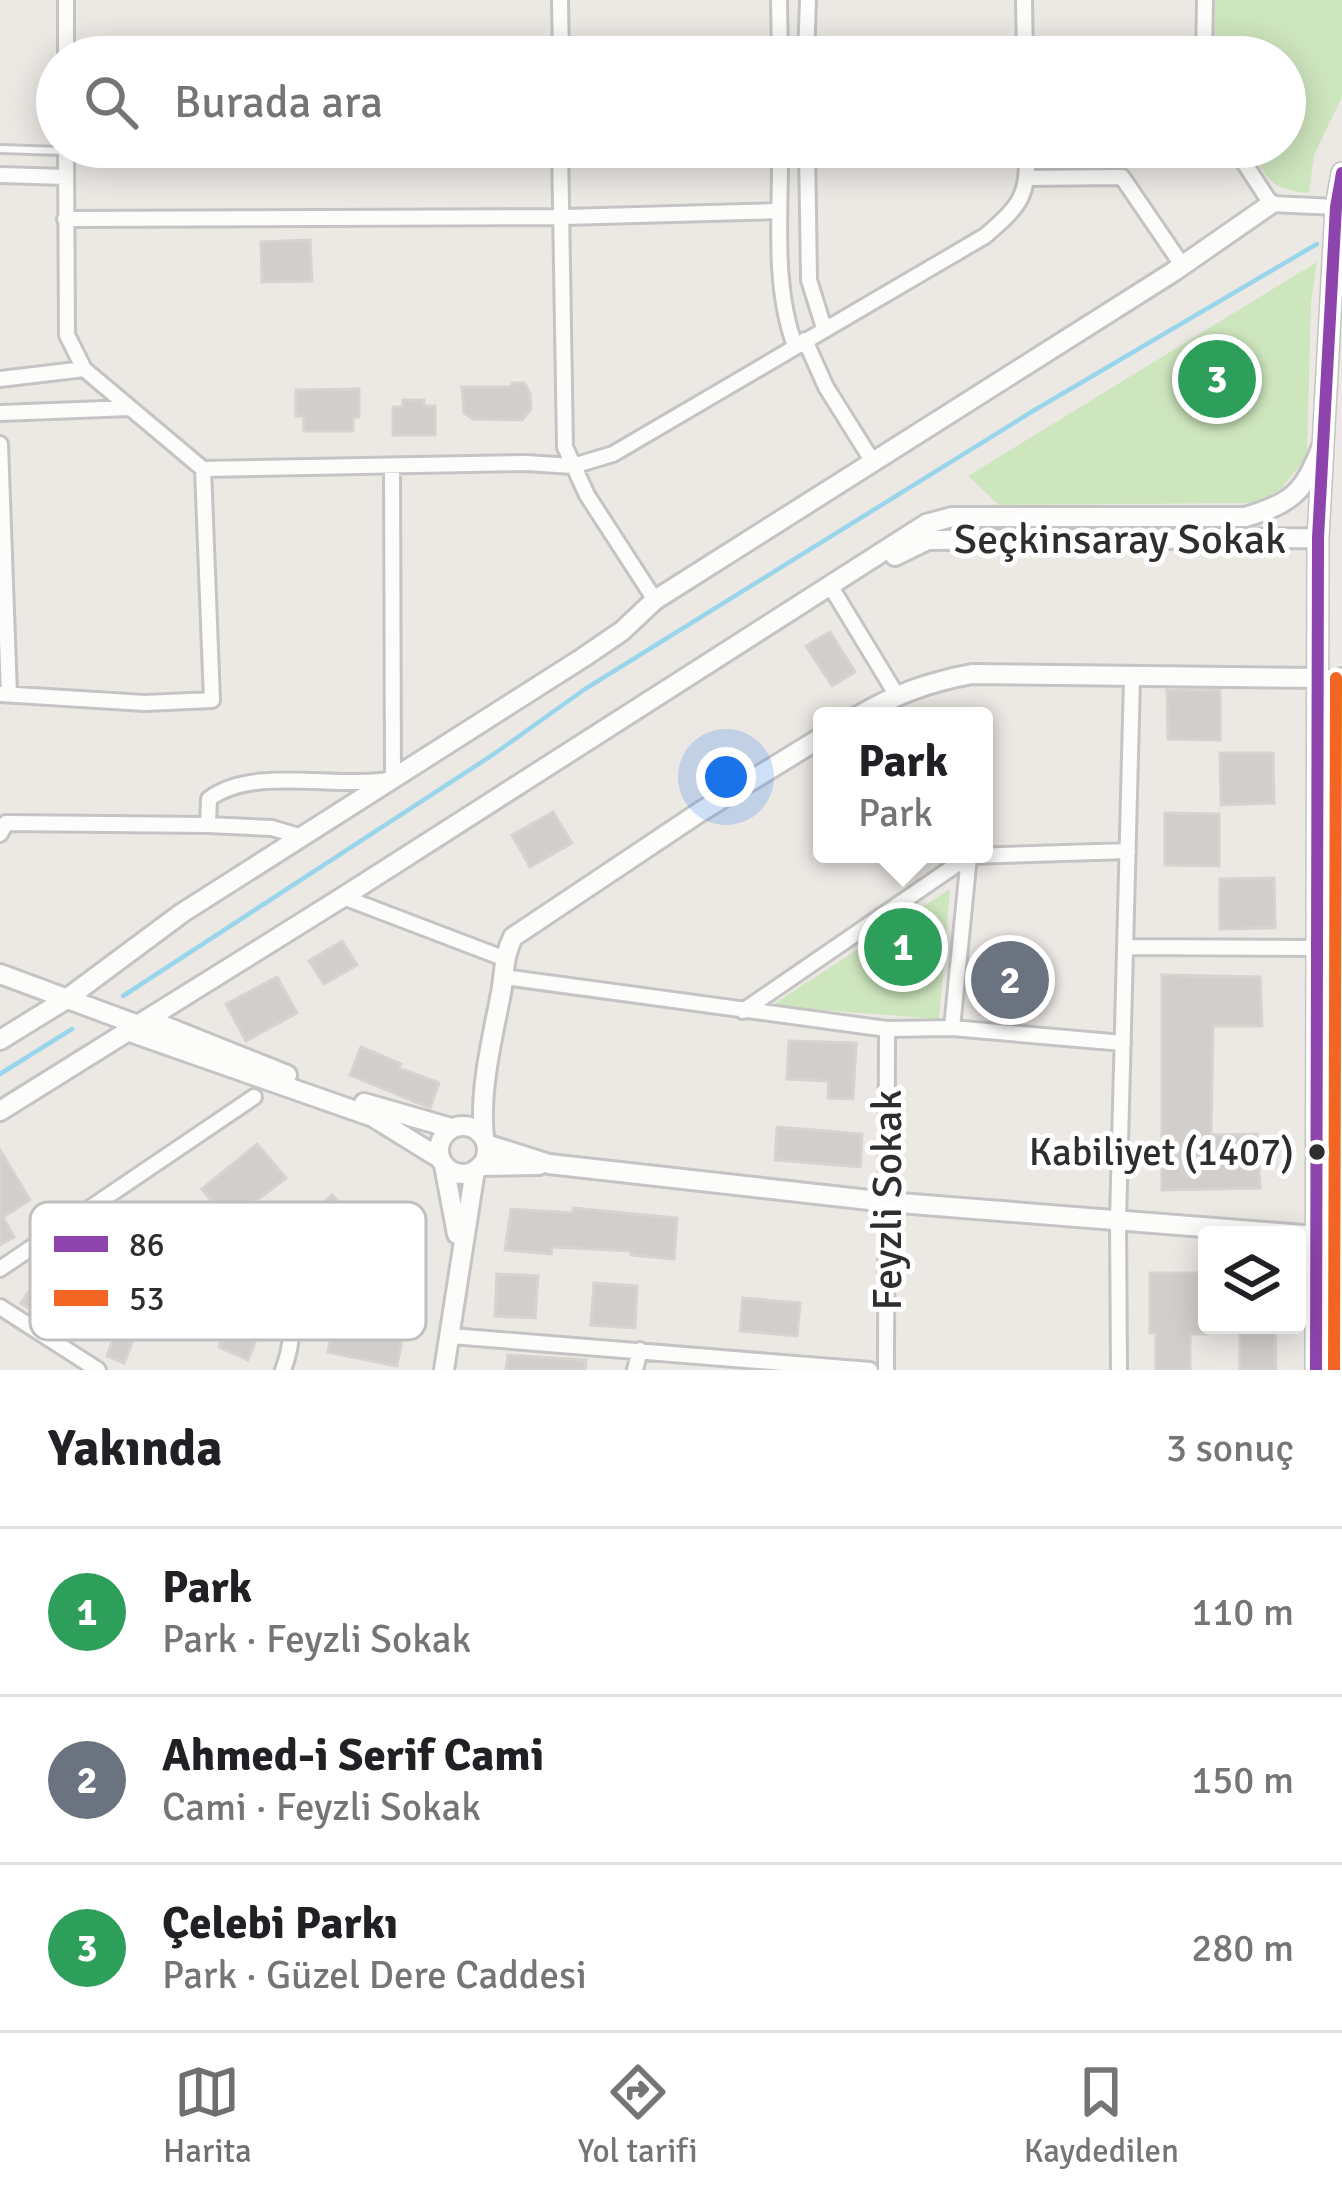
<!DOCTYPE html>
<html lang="tr">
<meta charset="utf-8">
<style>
:root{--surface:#fff;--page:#f2f2f2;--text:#202124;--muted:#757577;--line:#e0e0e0;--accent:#706f6e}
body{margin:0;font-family:Signika,sans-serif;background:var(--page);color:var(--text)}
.controls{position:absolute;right:36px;bottom:36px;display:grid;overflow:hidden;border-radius:12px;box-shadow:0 6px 30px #0003}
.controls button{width:108px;height:108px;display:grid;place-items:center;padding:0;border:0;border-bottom:3px solid var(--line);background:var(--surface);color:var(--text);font:60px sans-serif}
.you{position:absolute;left:726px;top:777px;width:42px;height:42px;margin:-30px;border:9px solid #fff;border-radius:50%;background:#1a73e8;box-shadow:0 0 0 18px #1a73e833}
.badge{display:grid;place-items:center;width:78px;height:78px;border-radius:50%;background:var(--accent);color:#fff;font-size:39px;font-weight:700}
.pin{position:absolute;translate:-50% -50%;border:6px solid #fff;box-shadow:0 3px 12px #0006}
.popup{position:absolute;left:813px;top:707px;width:180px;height:156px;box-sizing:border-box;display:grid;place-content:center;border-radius:12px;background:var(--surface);filter:drop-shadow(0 3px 9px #0005);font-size:39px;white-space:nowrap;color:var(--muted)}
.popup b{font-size:45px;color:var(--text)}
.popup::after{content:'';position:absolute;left:50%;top:100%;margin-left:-24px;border:24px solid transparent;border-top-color:var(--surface)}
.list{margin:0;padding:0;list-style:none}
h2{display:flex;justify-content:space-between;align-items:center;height:156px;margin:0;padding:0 48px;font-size:51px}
h2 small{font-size:39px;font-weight:400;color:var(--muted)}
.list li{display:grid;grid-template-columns:78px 1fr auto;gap:36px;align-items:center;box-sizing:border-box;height:168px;padding:0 48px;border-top:3px solid var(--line)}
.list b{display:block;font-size:45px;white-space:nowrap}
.list p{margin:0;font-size:39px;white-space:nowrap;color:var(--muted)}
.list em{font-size:39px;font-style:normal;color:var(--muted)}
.icon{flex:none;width:66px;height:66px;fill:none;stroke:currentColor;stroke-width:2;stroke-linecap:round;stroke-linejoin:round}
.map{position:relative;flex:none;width:1342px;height:1370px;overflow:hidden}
.search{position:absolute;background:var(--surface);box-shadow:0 6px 30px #0003;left:36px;right:36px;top:36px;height:132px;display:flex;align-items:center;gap:30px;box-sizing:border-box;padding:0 42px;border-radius:66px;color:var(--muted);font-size:45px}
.sheet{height:660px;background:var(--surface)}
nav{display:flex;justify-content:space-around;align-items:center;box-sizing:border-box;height:168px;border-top:3px solid var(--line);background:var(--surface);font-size:33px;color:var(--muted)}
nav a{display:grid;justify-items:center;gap:6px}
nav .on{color:var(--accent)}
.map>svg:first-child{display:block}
</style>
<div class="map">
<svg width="1342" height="1370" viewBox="0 0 1342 1370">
<rect width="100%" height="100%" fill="#ece8e4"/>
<path fill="#cee6be" d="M1215,0h127v97l-28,58 -5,38c-40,-4 -41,-14 -60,-46h36v-90h-71z
M1317,262l-6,41 -4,153 -25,32 -25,15 -258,2 -31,-29z
M950,889l-11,130 -168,-13z"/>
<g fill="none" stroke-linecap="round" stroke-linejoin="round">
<path stroke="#99d6ec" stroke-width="4.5" d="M123,996l371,-242 91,-65 448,-278 284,-167
M0,1074l72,-45"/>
</g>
<path fill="#d1cecb" stroke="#d7d4d0" stroke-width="3" d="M310,240l2,41 -50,1 -1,-40z
M512,383h12l6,10 1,16 -9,11 -49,-1 -9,-6 -2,-26h50z
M359,389v28h-6v14h-49v-15h-8v-26z
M403,400h21v6h11v29h-42v-28h10z
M830,632l25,40 -23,14 -26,-40z
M1167,690h53v50l-52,-1z
M1220,753h53l1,50 -53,2z
M553,812l19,31 -42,24 -18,-32z
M1165,813l54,1v52l-54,-1z
M1274,878l1,50 -55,1v-50z
M342,941l15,24 -33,19 -15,-23z
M1017,951l19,44 -32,14 -20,-44z
M1162,975l98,2 2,49h-49l-2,109 46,-1 3,54 -98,2z
M277,977l20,36 -51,28 -20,-37z
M789,1041l67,2 -3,56 -25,-1 1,-17 -42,-2z
M361,1047l40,17 -2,4 40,15 -9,25 -80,-33z
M777,1127l85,7 -2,33 -85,-7z
M257,1144l29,34 -58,44 -26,-33z
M0,1150l30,50 -27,17 11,20 -14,8z
M332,1195l29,29 -51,50 -30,-31z
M573,1208l104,10 -3,41 -43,-4 1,-4 -80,-4 -1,7 -46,-4 6,-41 62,4z
M95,1253l14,30 -29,14 -14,-30z
M1150,1273h57v61h-17v36h-34v-37h-6z
M497,1274l41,2 -3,42 -40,-2z
M36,1281l33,22 -16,23 -32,-23z
M204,1282l19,10 -4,6 45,21 -16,41 -29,-13 4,-11 -37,-19z
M594,1283l43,3 -2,42 -44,-3z
M743,1298l57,5 -3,33 -57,-5z
M335,1310l70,15 -8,41 -69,-14z
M121,1318l18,7 -15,38 -17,-7z
M1240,1325h35l1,45h-36z
M508,1355l78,5 -1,10h-79z"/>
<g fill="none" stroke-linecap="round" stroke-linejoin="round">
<defs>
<path id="lane" d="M0,149l62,2"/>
<path id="street" d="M560,0l1,57
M779,0l1,57
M1024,0l1,57
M66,57v-57
M806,57l2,-57
M1204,57l1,-57
M66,147l1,188 17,34 119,100 323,-6 47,3 40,-12 372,-218c37,-32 43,-39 42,-89
M560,147l5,300 22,48 68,105
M780,147c1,65 -8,137 15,199
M807,147l2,133 15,48
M1234,147l37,57 65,3
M0,175l66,2
M1028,178l94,-1 60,88
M65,219l499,-2 214,-6
M805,340l21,47 47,75
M0,379l84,-10
M0,413l130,-5
M0,444l9,250
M831,587l65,107
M0,694l145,9 67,-3 -9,-231
M208,825l1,-26c44,-34 129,-9 184,-20l-1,-312
M0,834l6,-11 202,2 64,3 30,9
M343,897l160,61
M1125,947l193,1
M504,977l383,52 65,-1 171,15
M743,1011l226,-155 159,-5
M952,1028l17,-172
M58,1231c18,-3 38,-8 56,-8 20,0 44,12 63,18 67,21 138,45 106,129
M0,1269l254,-172
M0,1307l98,63
M451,1336l419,34
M635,1370l5,-20
M886,1370l1,-341
M1119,1370l-1,-149 14,-542"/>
<path id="secondary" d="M895,556l33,-16 390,-2
M1342,678v42
M858,716c38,-22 71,-34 114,-42l346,4 24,17
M1342,942v412
M0,974l138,51
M147,1019l140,56
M127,1031l246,86 68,42
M0,1040l65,-40 117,-87 402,-256 38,-26 33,-31 518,-328 98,-68
M364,1103l87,25
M0,1111l343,-214 583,-373 26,-7h293c48,-14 59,-25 77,-71
M439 1150a24 24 0 1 1 48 0a24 24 0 1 1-48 0Z
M484,1138c-5,-48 8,-98 17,-145 4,-21 2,-36 12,-56l187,-125 122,-75
M486,1144l63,20 338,38 429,34
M444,1165l13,69
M480,1166l59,-1
M444,1370l31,-200
M1316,1370l2,-832 18,-331 6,-34"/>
</defs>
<use href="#lane" stroke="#c5c4c5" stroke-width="12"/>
<use href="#street" stroke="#c5c4c5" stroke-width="20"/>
<use href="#secondary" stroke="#c5c4c5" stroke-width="24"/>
<use href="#lane" stroke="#fcfcfb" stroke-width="6"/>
<use href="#street" stroke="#fcfcfb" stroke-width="14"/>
<use href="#secondary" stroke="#fcfcfb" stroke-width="18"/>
<defs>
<path id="bus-1" d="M1316,1370l2,-832 18,-331 6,-34"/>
<path id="bus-2" d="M1334,1370l2,-692"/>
</defs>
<use href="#bus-1" stroke="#fff" stroke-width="21"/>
<use href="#bus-2" stroke="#fff" stroke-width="21"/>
<use href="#bus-1" stroke="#8e44ad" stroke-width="12"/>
<use href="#bus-2" stroke="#f26522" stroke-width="12"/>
</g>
<circle fill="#2e2e2e" stroke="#fff" stroke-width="4.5" cx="1317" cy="1152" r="10"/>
<g text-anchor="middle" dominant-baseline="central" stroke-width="10" stroke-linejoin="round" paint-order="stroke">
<g font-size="39" fill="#2e2e2e" stroke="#fff" text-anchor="end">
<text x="1294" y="1152">Kabiliyet (1407)</text>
</g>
<g font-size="42" fill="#2e2e2e" stroke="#fff">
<text x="1120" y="539">Seçkinsaray Sokak</text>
<text transform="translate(887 1200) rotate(-90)">Feyzli Sokak</text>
</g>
</g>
<rect x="30" y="1202" width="396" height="138" rx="18" fill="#fff" stroke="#c0c0c0" stroke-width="3"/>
<rect x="54" y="1236" width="54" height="16" fill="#8e44ad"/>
<rect x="54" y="1290" width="54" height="16" fill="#f26522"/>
<g font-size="33" fill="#2e2e2e">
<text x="129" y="1256">86</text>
<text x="129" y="1310">53</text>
</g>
</svg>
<div class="controls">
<button><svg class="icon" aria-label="layers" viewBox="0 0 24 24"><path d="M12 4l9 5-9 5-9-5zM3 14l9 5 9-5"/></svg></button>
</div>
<div class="you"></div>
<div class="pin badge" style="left:903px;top:947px;background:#2e9e5b">1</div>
<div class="popup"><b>Park</b>Park</div>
<div class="pin badge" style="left:1010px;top:980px;background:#6b7280">2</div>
<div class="pin badge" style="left:1217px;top:379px;background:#2e9e5b">3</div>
<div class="search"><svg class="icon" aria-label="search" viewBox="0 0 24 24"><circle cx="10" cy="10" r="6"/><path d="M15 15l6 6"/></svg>Burada ara</div>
</div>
<section class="sheet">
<h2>Yakında<small>3 sonuç</small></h2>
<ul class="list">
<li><span class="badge" style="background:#2e9e5b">1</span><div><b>Park</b><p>Park · Feyzli Sokak</p></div><em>110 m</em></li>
<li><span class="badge" style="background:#6b7280">2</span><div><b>Ahmed-i Serif Cami</b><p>Cami · Feyzli Sokak</p></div><em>150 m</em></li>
<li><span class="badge" style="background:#2e9e5b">3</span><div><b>Çelebi Parkı</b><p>Park · Güzel Dere Caddesi</p></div><em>280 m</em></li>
</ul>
</section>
<nav>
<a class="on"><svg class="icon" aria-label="map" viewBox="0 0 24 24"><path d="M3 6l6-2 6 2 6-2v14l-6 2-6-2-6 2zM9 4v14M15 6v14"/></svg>Harita</a>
<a><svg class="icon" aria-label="directions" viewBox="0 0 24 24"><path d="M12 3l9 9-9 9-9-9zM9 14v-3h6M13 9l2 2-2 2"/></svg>Yol tarifi</a>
<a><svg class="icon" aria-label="saved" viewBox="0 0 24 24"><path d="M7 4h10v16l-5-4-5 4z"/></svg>Kaydedilen</a>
</nav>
